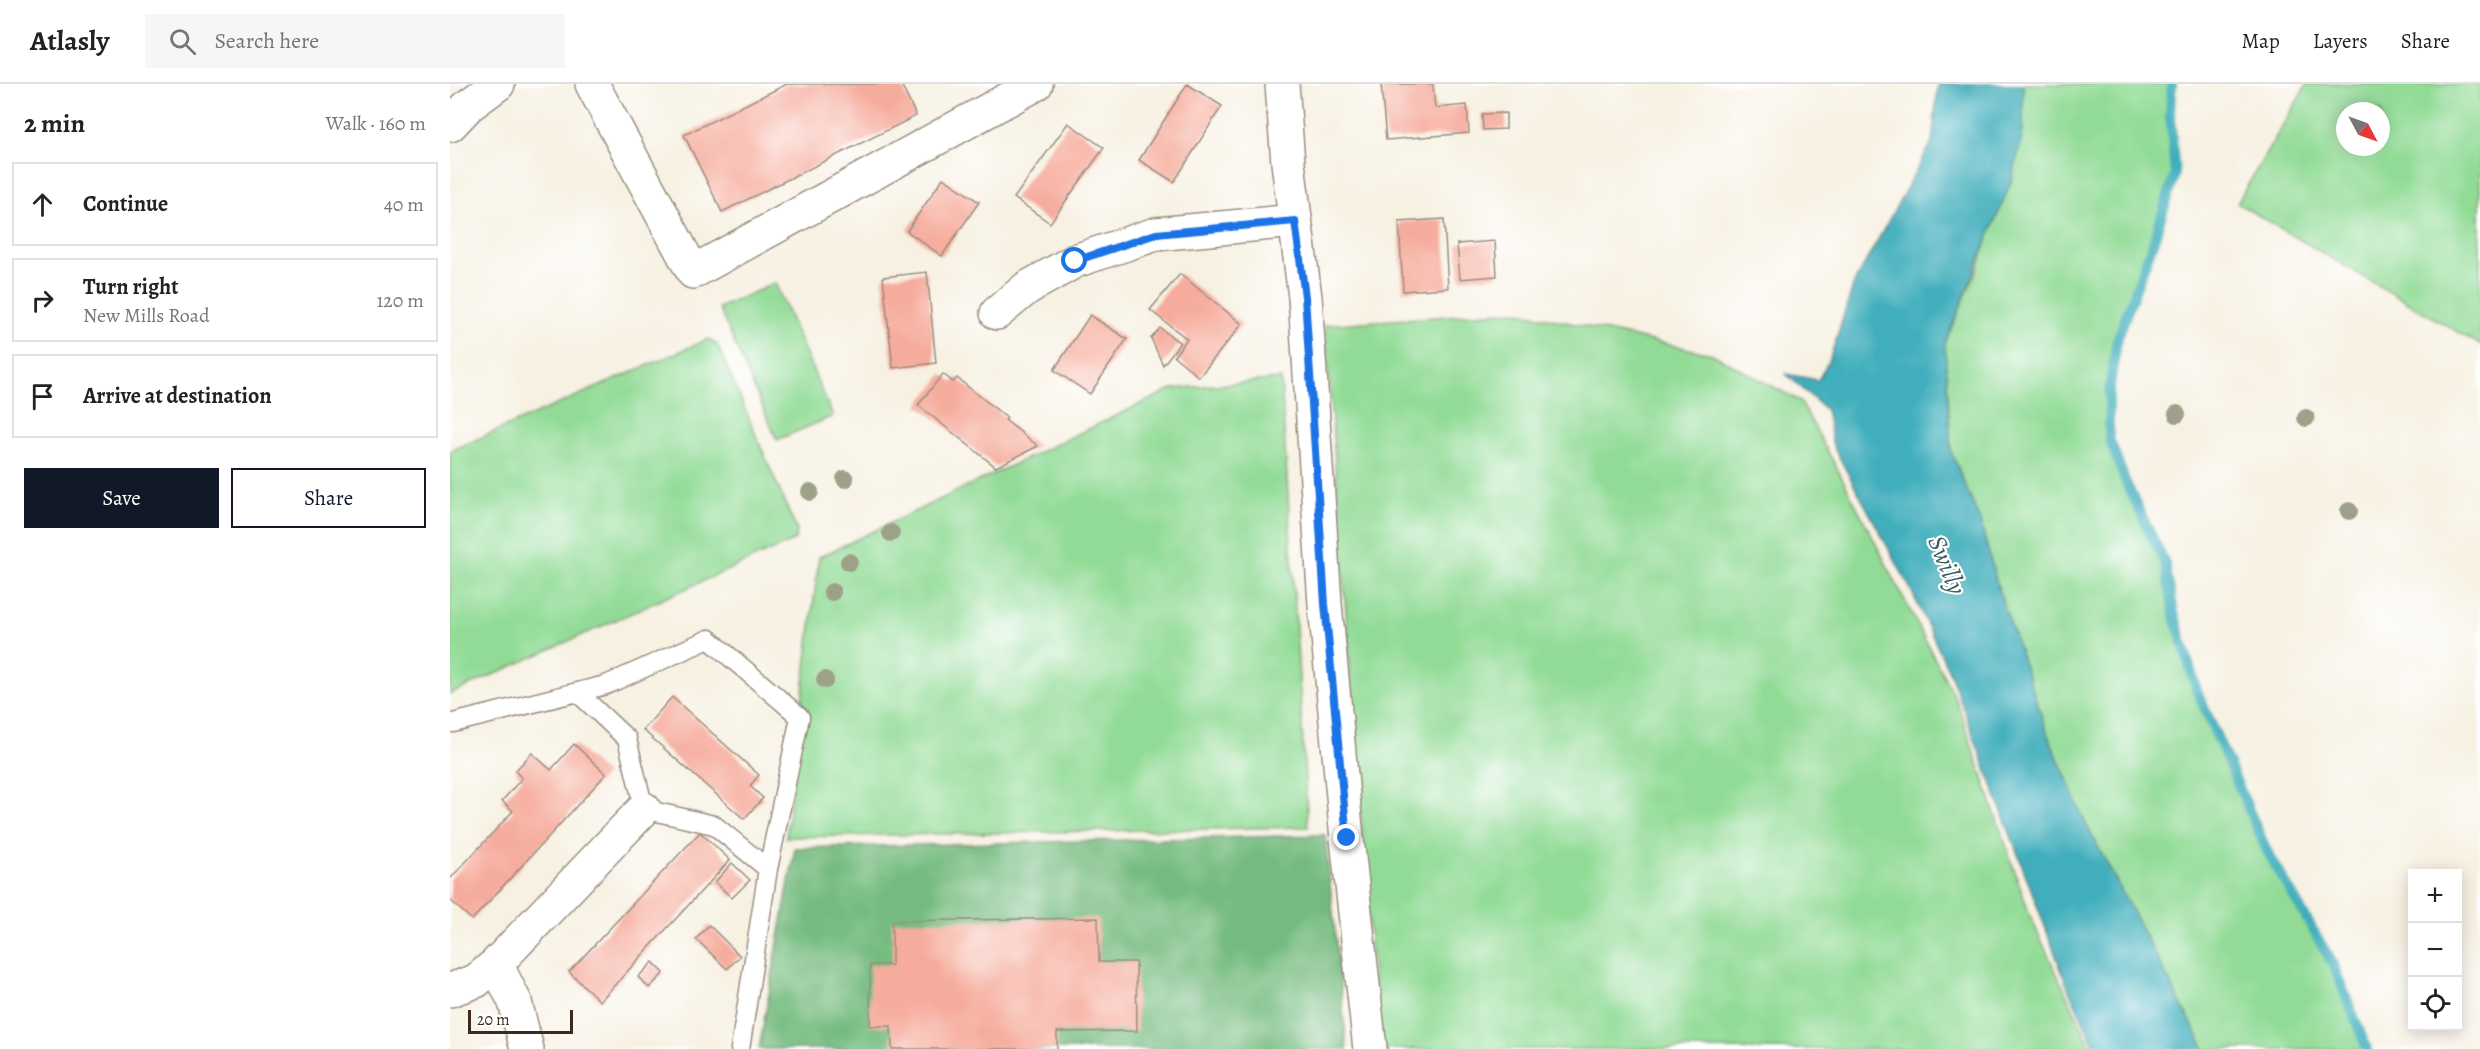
<!DOCTYPE html>
<meta charset="utf-8">
<style>
:root{--surface:#fff;--page:#f6f6f6;--text:#222;--muted:#767676;--line:#e0e0e0;--accent:#111827}
body{margin:0;font-family:Alegreya,serif;background:var(--page);color:var(--text)}
.controls{position:absolute;right:18px;bottom:18px;display:grid;overflow:hidden;border-radius:0px;box-shadow:0 3px 15px #0003}
.controls button{width:54px;height:54px;display:grid;place-items:center;padding:0;border:0;border-bottom:2px solid var(--line);background:var(--surface);color:var(--text);font:30px sans-serif}
.compass{position:absolute;left:1886px;top:18px;width:54px;height:54px;border-radius:50%;background:var(--surface);box-shadow:0 3px 15px #0003;rotate:131deg}
.scale{position:absolute;left:18px;bottom:15px;width:105px;box-sizing:border-box;padding-left:6px;border:3px solid #3b2a1e;border-top:0;font-size:16px;line-height:21px;white-space:nowrap;color:#3b2a1e;-webkit-text-stroke:4px #fff;paint-order:stroke}
.stop{position:absolute;width:18px;height:18px;margin:-14px;border:4px solid #1a73e8;border-radius:50%;background:#fff}
.stop.end{background:#1a73e8;border-color:#fff;box-shadow:0 2px 6px #0008}
.list{margin:0;padding:0;list-style:none}
h2{display:flex;justify-content:space-between;align-items:center;height:78px;margin:0;padding:0 24px;font-size:26px}
h2 small{font-size:20px;font-weight:400;color:var(--muted)}
.list li{display:grid;grid-template-columns:39px 1fr auto;gap:18px;align-items:center;box-sizing:border-box;height:84px;margin:0 12px 12px;padding:0 12px;border:2px solid var(--line);border-radius:0px}
.list b{display:block;font-size:22px;white-space:nowrap}
.list p{margin:0;font-size:20px;white-space:nowrap;color:var(--muted)}
.list em{font-size:20px;font-style:normal;color:var(--muted)}
.actions{display:flex;gap:12px;padding:18px 24px}
.actions a{flex:1;padding:14px 0;border:2px solid var(--accent);border-radius:0px;text-align:center;font-size:21px;color:var(--accent)}
.actions .main{background:var(--accent);color:#fff}
.icon{flex:none;width:33px;height:33px;fill:none;stroke:currentColor;stroke-width:2;stroke-linecap:round;stroke-linejoin:round}
.map{position:relative;flex:none;width:2030px;height:965px;overflow:hidden}
header{display:flex;align-items:center;gap:36px;box-sizing:border-box;height:84px;padding:0 30px;background:var(--surface);border-bottom:2px solid var(--line)}
header strong{font-size:28px}
nav{display:flex;gap:33px;margin-inline-start:auto;font-size:21px}
.search{width:420px;height:54px;background:var(--page);display:flex;align-items:center;gap:15px;box-sizing:border-box;padding:0 21px;border-radius:0px;color:var(--muted);font-size:22px}
main{display:flex}
aside{flex:1;background:var(--surface)}
.map>svg:first-child{display:block}
</style>
<header>
<strong>Atlasly</strong>
<div class="search"><svg class="icon" aria-label="search" viewBox="0 0 24 24"><circle cx="10" cy="10" r="6"/><path d="M15 15l6 6"/></svg>Search here</div>
<nav><a>Map</a><a>Layers</a><a>Share</a></nav>
</header>
<main>
<aside>
<h2>2 min<small>Walk · 160 m</small></h2>
<ul class="list">
<li><svg class="icon" aria-label="ahead" viewBox="0 0 24 24"><path d="M12 20V5M6 11l6-6 6 6"/></svg><div><b>Continue</b></div><em>40 m</em></li>
<li><svg class="icon" aria-label="right" viewBox="0 0 24 24"><path d="M7 20v-9h11M14 6l5 5-5 5"/></svg><div><b>Turn right</b><p>New Mills Road</p></div><em>120 m</em></li>
<li><svg class="icon" aria-label="arrive" viewBox="0 0 24 24"><path d="M6 21V4h12l-3 4 3 4H6"/></svg><div><b>Arrive at destination</b></div></li>
</ul>
<div class="actions"><a class="main">Save</a><a>Share</a></div>
</aside>
<div class="map">
<svg width="2030" height="965" viewBox="0 0 2030 965">
<rect width="100%" height="100%" fill="#fff"/>
<filter id="ink" filterUnits="userSpaceOnUse"><feTurbulence type="fractalNoise" baseFrequency=".0167" numOctaves="2"/><feDisplacementMap in="SourceGraphic" scale="12" xChannelSelector="R" yChannelSelector="G"/><feConvolveMatrix kernelMatrix="1 2 1 2 8 2 1 2 1" color-interpolation-filters="sRGB"/></filter>
<filter id="wash" filterUnits="userSpaceOnUse"><feTurbulence type="fractalNoise" baseFrequency=".008" numOctaves="4" result="noise"/><feDisplacementMap in="SourceGraphic" scale="24" xChannelSelector="R" yChannelSelector="G"/><feGaussianBlur stdDeviation="1.35" result="paint"/><feColorMatrix in="noise" values="0 0 0 0 0 0 0 0 0 0 0 0 0 0 0 0 0 1.4 0 .05"/><feComposite in="paint" operator="in"/></filter>
<g filter="url(#wash)">
<rect width="100%" height="100%" fill="#f7f1e2"/>
<path fill="#92db96" stroke="#66825a" stroke-width="1.5" fill-rule="evenodd" d="M1573,0h149l-2,30 5,60 -22,69 -36,97 -8,53v45l17,45 39,80 9,50 23,78 70,160 66,113 34,85h-162l-118,-223 -39,-91 -49,-144 -19,-70 -29,-70 -6,-108 34,-78 44,-133z
M1857,0h173v261l-243,-142zM1895,27h36v36h-36z
M325,199l58,133 -56,24 -58,-132z
M1065,227l197,43 88,47 38,69 119,232 73,214 62,133h-714l-53,-724z
M258,255l9,5 80,187 -2,9 -345,154v-243z
M831,295l27,448 -522,10 33,-280 353,-168z"/>
<path fill="#75bb7f" stroke="#58724e" stroke-width="1.5" d="M875,751l22,214h-588l36,-201z"/>
<path fill="#3faebc" stroke="#3d6c6d" stroke-width="1.5" d="M1488,0h85v48l-11,48 -67,163 6,108 29,70 19,70 49,144 39,91 118,223h-109l-28,-61 -117,-312 -41,-88 -77,-142 -7,-36 -40,-36 32,6 12,-22 24,-75 78,-141z"/>
<g fill="none" stroke-linecap="round" stroke-linejoin="round">
<path stroke="#3faebc" stroke-width="10" d="M1722,0l-2,30 5,60 -22,69 -36,97 -8,53v45l17,45 39,80 9,50 23,78 70,160 66,113 34,85"/>
</g>
<g id="blocks">
<path fill="#f6ac9c" d="M337,0h114l15,32 -194,96 -38,-77z
M737,0l35,22 -48,76 -35,-22z
M931,0h52l2,24 32,-3 2,28 -83,7z
M1056,29v16l-23,1 -1,-16z
M618,39l36,25 -54,75 -36,-25z
M493,94l36,24 -37,54 -35,-25z
M994,135l4,69 -45,3 -4,-69z
M1045,157l2,35 -37,3 -3,-35z
M477,188l9,91 -43,5 -10,-91z
M730,190l62,50 -43,53 -25,-21 13,-17 -37,-29z
M640,231l37,24 -37,55 -36,-24z
M710,244l20,15 -17,22 -12,-27z
M493,290l10,8 4,-4 50,40 -2,2 33,26 -42,21 -78,-62z
M222,613l87,78 -9,11 13,12 -19,21 -101,-89z
M124,660l32,30 -134,146 -22,-20v-21l63,-68 -11,-10 20,-23 -7,-7 17,-18 19,17z
M250,748l30,28 -130,141 -31,-29z
M282,779l18,17 -18,18 -17,-16z
M648,834l1,44h37l1,69 -80,1v17h-165l-1,-23h-21v-61h22v-44z
M259,841l31,31 -13,13 -31,-30z
M203,878l11,11 -15,15 -11,-11z"/>
</g>
</g>
<g filter="url(#ink)">
<use href="#blocks" fill-opacity="0" stroke="#998e80" stroke-width="1.5"/>
<g fill="none" stroke-linecap="round" stroke-linejoin="round">
<defs>
<path id="service" d="M127,608l50,47 17,70 70,16 54,44
M3,639l153,-38 103,-46 91,78 -32,152 -28,180"/>
<path id="minor" d="M142,0l101,188 343,-188
M832,0l6,79 17,134 20,307 22,235 23,210
M0,41l18,-19 30,-22
M547,229l30,-25 48,-27 81,-27 139,-13
M46,880l19,38 12,47
M0,906l26,-9 20,-17 148,-155"/>
</defs>
<use href="#service" stroke="#998e80" stroke-width="21"/>
<use href="#minor" stroke="#998e80" stroke-width="36"/>
<use href="#service" stroke="#fff" stroke-width="18"/>
<use href="#minor" stroke="#fff" stroke-width="33"/>
</g>
<g fill="#9ea18a">
<circle cx="1727" cy="330" r="9"/>
<circle cx="1856" cy="334" r="9"/>
<circle cx="395" cy="395" r="9"/>
<circle cx="360" cy="408" r="9"/>
<circle cx="1899" cy="427" r="9"/>
<circle cx="441" cy="449" r="9"/>
<circle cx="399" cy="478" r="9"/>
<circle cx="382" cy="508" r="9"/>
<circle cx="375" cy="596" r="9"/>
</g>
</g>
<g fill="none" stroke-linecap="round" stroke-linejoin="round" filter="url(#ink)">
<path stroke="#1a73e8" stroke-width="8" d="M625,177l81,-27 139,-13 10,76 20,307 22,234"/>
</g>
<g text-anchor="middle" dominant-baseline="central" stroke-width="4.5" stroke-linejoin="round" paint-order="stroke">
<g font-size="26" font-style="italic" fill="#3d5f5d" stroke="#fff">
<text transform="translate(1497 481) rotate(68)">Swilly</text>
</g>
</g>
</svg>
<div class="controls">
<button>+</button>
<button>−</button>
<button><svg class="icon" aria-label="locate" viewBox="0 0 24 24"><circle cx="12" cy="12" r="6"/><path d="M12 2v4M12 18v4M2 12h4M18 12h4"/></svg></button>
</div>
<svg class="compass" viewBox="-18 -18 36 36"><path d="M0-13l5 13h-10z" fill="#e53935"/><path d="M0 13l5-13h-10z" fill="#767676"/></svg>
<div class="scale">20 m</div>
<div class="stop" style="left:625px;top:177px"></div>
<div class="stop end" style="left:897px;top:754px"></div>
</div>
</main>
